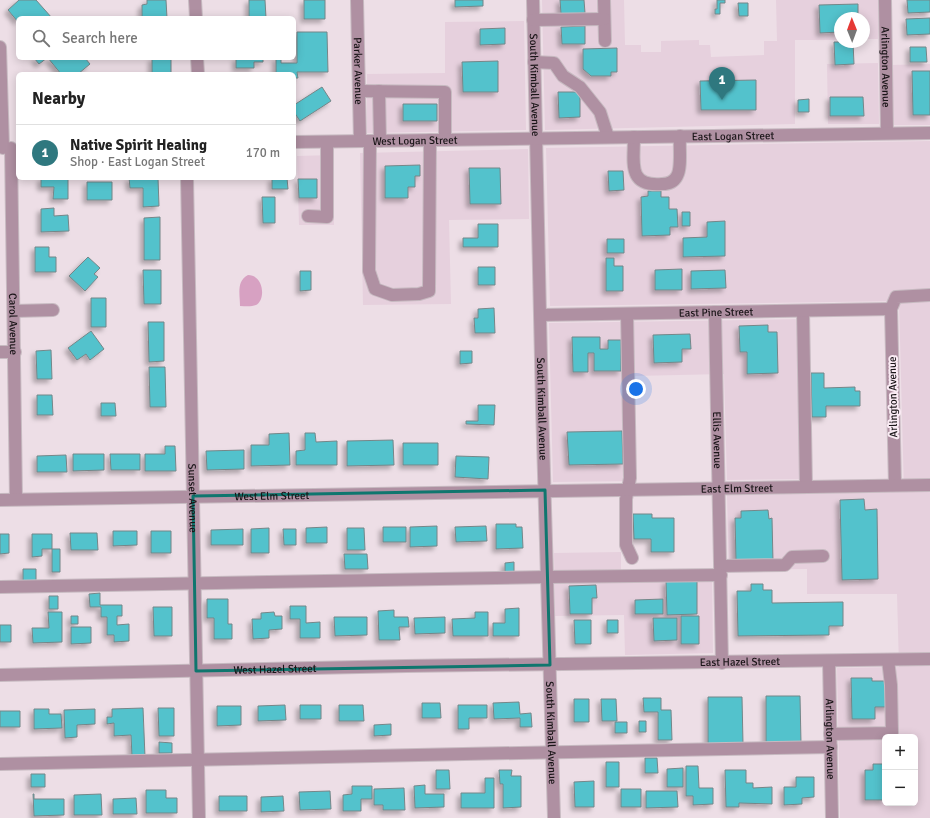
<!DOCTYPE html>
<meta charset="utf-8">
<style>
:root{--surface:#fff;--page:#f6f6f6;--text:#222;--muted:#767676;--line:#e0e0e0;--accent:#2f787f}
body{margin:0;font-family:Signika,sans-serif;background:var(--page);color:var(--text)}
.controls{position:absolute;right:12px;bottom:12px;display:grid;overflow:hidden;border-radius:6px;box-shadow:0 2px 10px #0003}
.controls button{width:36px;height:36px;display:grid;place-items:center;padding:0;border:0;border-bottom:1px solid var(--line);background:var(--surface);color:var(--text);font:20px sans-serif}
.compass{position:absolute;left:834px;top:12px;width:36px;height:36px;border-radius:50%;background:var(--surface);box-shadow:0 2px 10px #0003;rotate:359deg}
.you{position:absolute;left:636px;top:389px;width:14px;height:14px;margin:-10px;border:3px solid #fff;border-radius:50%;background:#1a73e8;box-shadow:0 0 0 6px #1a73e833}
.badge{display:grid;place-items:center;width:26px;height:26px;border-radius:50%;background:var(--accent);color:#fff;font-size:13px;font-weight:700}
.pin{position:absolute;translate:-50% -33px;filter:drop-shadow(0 1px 2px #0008)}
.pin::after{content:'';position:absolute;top:21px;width:14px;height:12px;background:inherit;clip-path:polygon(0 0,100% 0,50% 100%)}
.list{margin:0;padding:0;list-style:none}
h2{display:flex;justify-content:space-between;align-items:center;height:52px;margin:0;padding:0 16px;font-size:17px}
h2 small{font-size:13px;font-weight:400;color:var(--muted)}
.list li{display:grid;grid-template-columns:26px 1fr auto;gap:12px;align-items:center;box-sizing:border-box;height:56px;padding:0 16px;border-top:1px solid var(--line)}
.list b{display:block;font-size:15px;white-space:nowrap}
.list p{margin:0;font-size:13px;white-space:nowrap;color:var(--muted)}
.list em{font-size:13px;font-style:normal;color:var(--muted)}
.icon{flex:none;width:22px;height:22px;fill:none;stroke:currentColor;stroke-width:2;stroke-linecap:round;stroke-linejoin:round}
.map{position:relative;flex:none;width:930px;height:818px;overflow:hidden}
.search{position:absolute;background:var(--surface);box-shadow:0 2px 10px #0003;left:16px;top:16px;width:280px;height:44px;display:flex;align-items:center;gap:10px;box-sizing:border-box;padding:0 14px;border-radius:6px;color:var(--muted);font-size:15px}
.panel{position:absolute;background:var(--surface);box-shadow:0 2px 10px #0003;left:16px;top:72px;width:280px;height:108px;border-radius:6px}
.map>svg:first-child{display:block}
</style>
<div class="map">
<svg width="930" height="818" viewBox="0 0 930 818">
<defs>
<filter id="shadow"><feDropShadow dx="-3.5" dy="3.5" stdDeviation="2" flood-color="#0004"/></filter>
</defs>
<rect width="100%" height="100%" fill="#eddee6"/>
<path fill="#e6d0dd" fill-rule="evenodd" d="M542,0h82l1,45h16v7h20v-11l38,-1v5h11l1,12 53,-2v-14h13l-1,-41h102v39h-14v-21h-24v22h-45v84l-250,6z
M524,21l2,109 -159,3v-59l78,-1v-51z
M878,63l1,61h-51l-1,-60z
M930,64v61h-37l-1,-60z
M930,141v677h-90l-3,-150 62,-1 -2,-73h-90v-25l-78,1 -2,-75 177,-3 -5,-191 -349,5 -4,-158zM885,737h30v66h-30z
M528,149l1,70 -80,1 2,84 -88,1 -3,-152z
M333,155l1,70h-35l-2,-69z
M806,319l4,160 -83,1 -3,-106 -91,2 1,105 -81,1 -4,-159z
M621,552v19l91,-1 1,83 -88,2 -1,-40 -69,1 -1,-63z"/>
<path fill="#d7a1c2" d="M248,275c16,0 18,25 8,30 -5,2 -11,1 -16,1 0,-11 -4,-25 8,-31z"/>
<path fill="#53c2cc" stroke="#758688" filter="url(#shadow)" d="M19,0h17l16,18h-34v4l-10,-12z
M147,0h19l1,18h-25v-13l5,-1z
M249,0h16l1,18h-17z
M304,0h21v19h-21z
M455,0h28v6l-28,1z
M560,0h24l1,13 -24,1z
M717,0h8v3h-5v11h-5v-5h2z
M907,0h23v12l-22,1z
M738,3h10v13h-9z
M858,4v14h-18v14l-20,1 -1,-28z
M930,18v16l-23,1 -1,-16z
M585,26v18h-23l-1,-17z
M505,28v16l-25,1v-16z
M297,32h30l1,40h-31l1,6h-4v-4h-18v-16h5v5h16z
M834,42h19l1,22 -19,1z
M910,47h16l1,15h-17z
M617,48v24h-6v4h-20l-8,-7v-20z
M34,58h13l-8,6z
M48,58h37l5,6 -12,10h-17z
M152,58h19v16h-19z
M236,58h27v4h-9v6h-18z
M498,61v31h-35l-1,-30z
M912,71h18v44h-17z
M756,80v30h-55l-1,-29z
M322,87l9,14 -31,20 -6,-9v-7z
M558,92h22v25l-21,1z
M830,97h33l1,19h-34z
M809,99v13h-11v-12z
M403,104h34v17h-34z
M420,165v11h-5v11h-7v11h-23v-32z
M469,168h31l1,36h-31z
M608,171h15l1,19 -15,1z
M41,178h27v21h-15l1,-12h-13z
M129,178h29l1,28 -16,1v-19h-13z
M272,178h15l1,11h-16z
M298,179h19v19h-18z
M87,182h25v18h-25z
M648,191h13v6h8v12h8l1,18h-8v8l-28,1 -1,-39 7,-1z
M262,197h13v26h-12z
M54,208v8l14,-1 1,16 -28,1v-23z
M682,212h8v14h-8z
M160,217v43h-16v-42z
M725,221v35l-42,1v-19l24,-1v-15z
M478,224h20v23h-35v-9h15z
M607,239h17v14h-17z
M35,247h14v10h7v15h-21z
M88,257l12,11 -6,6 4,3 -13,14 -16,-15z
M606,258h8v8h9v25h-17z
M478,267h17v18h-17z
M682,269v21h-27v-20z
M143,270h18v34h-17z
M725,270l1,18 -35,1v-18z
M300,271h11v19l-11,1z
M91,298h15v29h-15z
M494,308l1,25h-20l-1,-15h4v-9z
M148,322h16v39l-15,1z
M768,325v7h9l1,41 -31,1v-22h-7l-1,-26z
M91,331l13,18 -14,11 -4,-6 -9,6 -9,-12z
M690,334l1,15h-9v13l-28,1 -1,-28z
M572,337h28v12h8v-9h13v31h-27v-18h-6v19h-15z
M51,350l1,29h-15l-1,-28z
M460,351h12v12l-12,1z
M149,367h16l1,40h-16z
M811,373h13v15l31,-1v4h5v15h-34v11h-14z
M37,395h15l1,20h-16z
M101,403h14l1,13h-15z
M478,405h17l-1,20 -28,-1v-3h12z
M622,431l1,33 -54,1 -2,-33z
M289,433l1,32 -39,1v-21h18v-11z
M305,433h10l1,9 21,-1v24h-41v-14l9,-1z
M393,440l1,25 -47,1v-25z
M403,443h35v22h-35z
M165,446h10l1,25h-31v-17h20z
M244,450v19l-37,1 -1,-19z
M73,454h31v16l-31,1z
M110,454h30v16h-29z
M66,455l1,17h-30v-16z
M456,456l33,1 -1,22 -33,-2z
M864,499l1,11 12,-1 1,70 -36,1 -2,-80z
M768,510l1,9 3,-1 1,44h-37l-1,-44h6v-7z
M633,514h19v4h22v34h-23v-13h-17z
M496,524h20v3h6l1,21 -27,1z
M437,526v20l-27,1v-20z
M486,526l1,15 -31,1 -1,-15z
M327,527v16h-21v-15z
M383,527h23v15h-23z
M269,528v25h-18v-24z
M347,528h17l1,22h-18z
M243,529v16h-32v-15z
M283,529h13v16h-12z
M113,531h24v14l-24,1z
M151,531h20v22h-20z
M70,533h27l1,17h-27z
M0,534h9v19l-9,1z
M32,534h20v15h8v23h-8v-23h-10v7l-10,1z
M344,554h23l1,15h-23z
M514,562v11h-9v-10z
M23,569h13v13h-13z
M666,581h31v33l-30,1z
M751,584h12v6h9v13l71,-1v24h-14v9l-91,1 -1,-45h14z
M596,585l1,13h-5v16h-22l-1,-28z
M100,593v12h22v11h-5v9l12,-1v17l-15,1v-7h-7v-18h-6v-10h-11l-1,-13z
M49,596h9v13h-9z
M207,599h21v25h4v15h-18v-21h-7z
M663,599v15h-28v-14z
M290,606h16v17l14,-1v16h-20v-19h-10z
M153,607h19v29h-18z
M519,608v28h-26v-13h12v-14z
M394,610v7h14l1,10h-10l1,13h-21l-1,-29z
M48,612h14v30l-29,1 -1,-15h17z
M274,612l1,4h7v13l-13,1v8l-16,1 -1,-20h9v-6z
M475,612h13v24h-35l-1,-17 23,-1z
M71,616h7v8h-7z
M681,616h18v28h-18z
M334,617h33v18l-32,1z
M445,617v16l-30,1 -1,-16z
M653,618h24v22l-23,1z
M574,620h17v24h-16z
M607,620h11v13h-11z
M0,625h11v17h-11z
M71,627h20v16l-20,1z
M851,678h21v3h16l1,26h-14v12h-23z
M766,696h34l1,47 -35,1z
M708,697h34l1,47 -35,1z
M643,698h18v12h10l1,30h-14v-28h-14z
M574,699h15v23h-15z
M601,699h15l1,22h-15z
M519,702l1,12 11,-1 1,14h-12v-9l-26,1 -1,-16z
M422,703h18l1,15h-19z
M285,705l1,15 -28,1v-15z
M300,705h21v14h-21z
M339,705h24l1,16h-25z
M458,705h29v13h-18v11h-11z
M217,706h24v19l-24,1z
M143,708l2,49h-13l-1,-22 -17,1v-13l-7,1v-7h5v-8z
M158,708h16v28h-15z
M34,709h15v5h12l1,14 -28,1z
M95,709v15l-18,1v12l-12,1 -1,-28z
M0,711h20v16h-20z
M639,721h7v11h-7z
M615,722h12v11h-12z
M391,724v11l-17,1v-11z
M159,742l13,1v10h-13z
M645,758h12l1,15h-13z
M606,762h13v25h-13z
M873,764h12v15h-2v7h2v14h-20v-30h8z
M686,766h12l1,22h14v16l-20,1v-9h-7z
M683,768v19h-16v-18z
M436,770h13l1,19h-14z
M499,770h13l-1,6h10v31l-18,1v-24h-3z
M725,770h21v13h7v5l19,-1v17l-33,-1v4h-13z
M31,774h14v13h-14z
M796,777h18v20l-12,1v6l-18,1v-18h12z
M485,778h9v30h-33v-15h24z
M594,781v26h-19l-1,-25z
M425,785v9h19v13l-29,1 -1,-22z
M352,786h20v13h-11v12h-18v-16l9,-1z
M404,788l1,22h-22v-5h-9v-16z
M621,789h20v18h-20z
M146,790h20v8h11v15h-31z
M330,791l1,18 -31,1 -1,-18z
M646,791h31l1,16 -32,1z
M33,794h1v5h30v16l-30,1z
M101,794l1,21h-28v-20z
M219,796h28v15h-28z
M283,796l1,15 -23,1v-15z
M136,798l1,16h-24v-15z"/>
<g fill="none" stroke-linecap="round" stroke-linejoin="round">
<defs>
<g id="minor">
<path d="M195,0l1,18"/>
<path id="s1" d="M357,0l3,141"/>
<path id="s2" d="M533,0l9,405 12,413"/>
<path d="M604,0l1,41"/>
<path id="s3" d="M885,0l2,133"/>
<path d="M533,20l71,-1"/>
<path d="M0,47l3,101"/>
<path d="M197,58l1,16"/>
<path d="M534,62l20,1 9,13 17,11 20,25 8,25"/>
<path d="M359,91l86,1v48"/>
<path d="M379,91l1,50"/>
<path d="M634,137c0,25 -7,50 28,47 6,0 12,-2 15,-8 5,-9 2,-29 3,-40"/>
<path d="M370,141l-1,130 6,18 17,6 27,-1 10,-3 1,-151"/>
<path id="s4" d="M294,142l636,-9"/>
<path id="s5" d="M11,148l5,351"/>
<path id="s6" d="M187,178l12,640"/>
<path d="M308,216l19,1v-75"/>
<path d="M14,311l39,-1"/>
<path d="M803,311l3,176"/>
<path id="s7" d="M715,312l7,351"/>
<path d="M627,314l3,164 -4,21v46l6,13"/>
<path id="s8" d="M541,315l350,-6"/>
<path d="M0,352h15"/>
<path d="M895,485l-4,-176 5,-12 34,-2"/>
<path id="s9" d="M0,500l930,-15"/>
<path d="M721,566l64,-1 7,-8 31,-1"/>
<path d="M0,587l547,-10 174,-2"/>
<path id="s10" d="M829,661l3,157"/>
<path id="s11" d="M0,675l406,-9 524,-7"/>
<path d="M830,734l62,-1 -1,-48 -3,-25"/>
<path d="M0,764c277,-8 554,-11 831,-17"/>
</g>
</defs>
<use href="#minor" stroke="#c7bac1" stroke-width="14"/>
<use href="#minor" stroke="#af90a2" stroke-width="12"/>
</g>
<path fill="none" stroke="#0f766e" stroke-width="3" stroke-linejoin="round" d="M545,490l5,175 -354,6 -3,-175z"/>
<g text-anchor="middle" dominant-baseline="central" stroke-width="4" stroke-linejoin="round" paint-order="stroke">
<g font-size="11" fill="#1a1518" stroke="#faebf4">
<text stroke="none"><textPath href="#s3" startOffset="67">Arlington Avenue</textPath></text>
<text stroke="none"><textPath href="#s1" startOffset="71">Parker Avenue</textPath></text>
<text stroke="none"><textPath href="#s2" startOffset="85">South Kimball Avenue</textPath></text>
<text stroke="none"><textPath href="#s4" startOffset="439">East Logan Street</textPath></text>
<text stroke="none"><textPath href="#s4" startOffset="121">West Logan Street</textPath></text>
<text stroke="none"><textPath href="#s8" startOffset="175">East Pine Street</textPath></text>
<text stroke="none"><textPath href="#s5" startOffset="176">Carol Avenue</textPath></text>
<text transform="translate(893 397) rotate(-91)">Arlington Avenue</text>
<text stroke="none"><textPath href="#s2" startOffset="409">South Kimball Avenue</textPath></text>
<text stroke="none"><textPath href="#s7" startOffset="128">Ellis Avenue</textPath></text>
<text stroke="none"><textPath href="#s9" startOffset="737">East Elm Street</textPath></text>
<text stroke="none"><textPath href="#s9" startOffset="272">West Elm Street</textPath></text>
<text stroke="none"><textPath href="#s6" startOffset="320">Sunset Avenue</textPath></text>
<text stroke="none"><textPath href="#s11" startOffset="740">East Hazel Street</textPath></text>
<text stroke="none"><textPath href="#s11" startOffset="275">West Hazel Street</textPath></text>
<text stroke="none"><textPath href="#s2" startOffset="733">South Kimball Avenue</textPath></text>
<text stroke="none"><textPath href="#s10" startOffset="78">Arlington Avenue</textPath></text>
</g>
</g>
</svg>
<div class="controls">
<button>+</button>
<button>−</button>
</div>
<svg class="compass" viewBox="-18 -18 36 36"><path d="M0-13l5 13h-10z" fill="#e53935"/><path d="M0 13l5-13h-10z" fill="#767676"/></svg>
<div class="you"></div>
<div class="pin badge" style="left:722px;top:100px">1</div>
<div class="search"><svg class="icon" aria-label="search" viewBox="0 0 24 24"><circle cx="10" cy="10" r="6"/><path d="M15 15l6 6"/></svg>Search here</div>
<section class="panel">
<h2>Nearby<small></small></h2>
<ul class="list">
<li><span class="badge">1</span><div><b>Native Spirit Healing</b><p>Shop · East Logan Street</p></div><em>170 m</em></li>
</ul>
</section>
</div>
